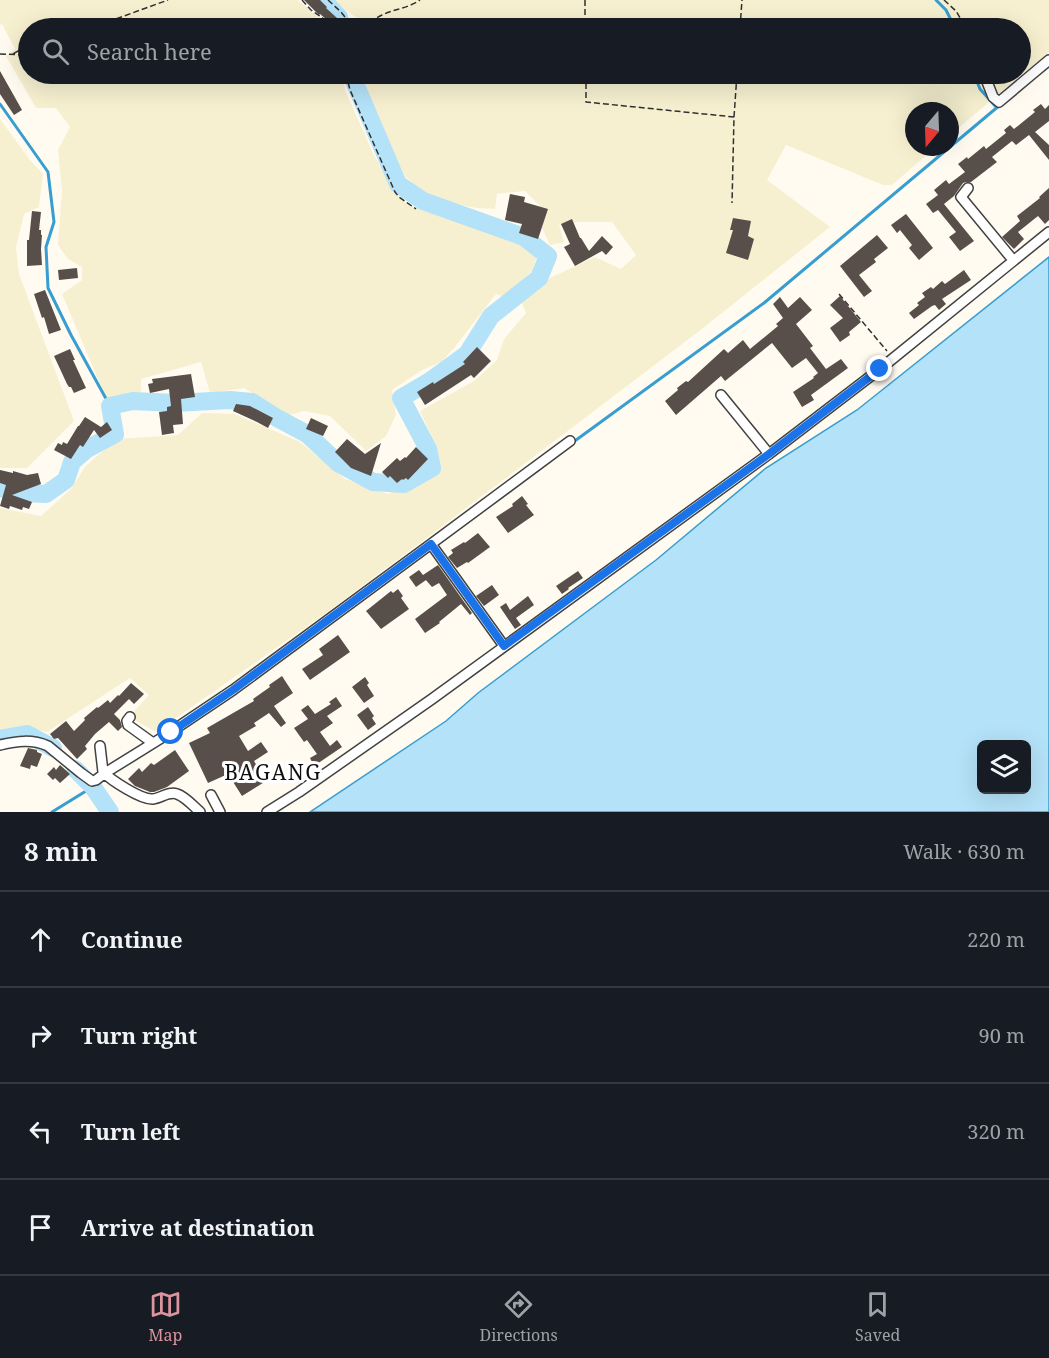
<!DOCTYPE html>
<meta charset="utf-8">
<style>
:root{--surface:#171b24;--page:#242831;--text:#f1f3f6;--muted:#9ea1a6;--line:#363941;--accent:#dc959e}
body{margin:0;font-family:"Noto Serif",serif;background:var(--page);color:var(--text)}
.controls{position:absolute;right:18px;bottom:18px;display:grid;overflow:hidden;border-radius:9px;box-shadow:0 6px 24px #0002}
.controls button{width:54px;height:54px;display:grid;place-items:center;padding:0;border:0;border-bottom:2px solid var(--line);background:var(--surface);color:var(--text);font:30px sans-serif}
.compass{position:absolute;left:905px;top:102px;width:54px;height:54px;border-radius:50%;background:var(--surface);box-shadow:0 6px 24px #0002;rotate:199deg}
.stop{position:absolute;width:18px;height:18px;margin:-14px;border:4px solid #1a73e8;border-radius:50%;background:#fff}
.stop.end{background:#1a73e8;border-color:#fff;box-shadow:0 2px 6px #0008}
.list{margin:0;padding:0;list-style:none}
h2{display:flex;justify-content:space-between;align-items:center;height:78px;margin:0;padding:0 24px;font-size:26px}
h2 small{font-size:20px;font-weight:400;color:var(--muted)}
.list li{display:grid;grid-template-columns:39px 1fr auto;gap:18px;align-items:center;box-sizing:border-box;height:96px;padding:0 24px;border-top:2px solid var(--line)}
.list b{display:block;font-size:22px;white-space:nowrap}
.list em{font-size:20px;font-style:normal;color:var(--muted)}
.icon{flex:none;width:33px;height:33px;fill:none;stroke:currentColor;stroke-width:2;stroke-linecap:round;stroke-linejoin:round}
.map{position:relative;flex:none;width:1049px;height:812px;overflow:hidden}
.search{position:absolute;background:var(--surface);box-shadow:0 6px 24px #0002;left:18px;right:18px;top:18px;height:66px;display:flex;align-items:center;gap:15px;box-sizing:border-box;padding:0 21px;border-radius:33px;color:var(--muted);font-size:22px}
.sheet{height:462px;background:var(--surface)}
nav{display:flex;justify-content:space-around;align-items:center;box-sizing:border-box;height:84px;border-top:2px solid var(--line);background:var(--surface);font-size:16px;color:var(--muted)}
nav a{display:grid;justify-items:center;gap:3px}
nav .on{color:var(--accent)}
.map>svg:first-child{display:block}
</style>
<div class="map">
<svg width="1049" height="812" viewBox="0 0 1049 812">
<rect width="100%" height="100%" fill="#fffbf0"/>
<path fill="#f6f0d0" d="M0,0h298l33,28h-303v46h315l2,16 28,63 20,37 15,15 54,17 77,29 -7,20 -28,26 -8,-3 -42,54 -13,14 -19,8 -30,20 4,25 -10,21 -20,15 -36,-35 -26,-5 -15,4 -45,-27 -34,5 -9,-31 -60,17v15l-34,6 -45,-106 20,-14v-13l-14,-8 -10,-14 4,-54 -4,-41 12,-23 -14,-19h-20l-30,-52 9,-7 -13,-25 -2,1z
M333,0h716v52l-99,83v-24h-36v36h22l-44,38h-9l-97,-40 -19,35 63,47 -132,105 -270,205 -99,74 -173,121 -27,-15 20,-22 -19,-17 -83,54 -20,-5 -27,4v-223l41,8 30,-27 14,-22 31,-28 62,-4 24,-22 33,1 65,28 45,37 43,15 47,-21v-30l-15,-32 54,-30 23,-21 7,-21 22,-26 -6,-15 32,-21 43,-20 26,12 15,-14 -24,-33h-34l-19,3 5,17 -14,3 -8,-17 4,-16 -21,-21 -28,3 -2,15 -19,-1 -33,-7 -22,-11 -16,-14 -36,-72 -8,-30h659v-46h-655v-4z
M0,119l30,41 13,14 -4,33 -15,7 -8,33 3,27 55,147 -47,47h-27z"/>
<path fill="#b4e2f8" stroke="#389dd1" stroke-width="1.5" fill-rule="evenodd" d="M1049,257v555h-739l136,-91 32,-28 178,-133 110,-92 91,-58zM982,744h44v46h-44z"/>
<g fill="none" stroke-linecap="round" stroke-linejoin="round">
<path stroke="#389dd1" stroke-width="3" d="M936,0l10,10 9,18
M1040,73l9,-7
M974,74l6,15 17,19
M0,104l48,68 6,50 -8,25 2,41 23,47 39,71
M572,443l192,-140 236,-198
M52,812l47,-29"/>
<path stroke="#b4e2f8" stroke-width="18" d="M323,0l16,17 2,11
M0,488l23,5 23,1 20,-14 6,-18 15,-13 28,-15 -5,-28 23,-5 42,2 55,-3 22,2 25,16 30,16 31,29 35,19 31,2 28,-16 -4,-19 -27,-51 29,-17 37,-27 24,-38 48,-38 9,-22 -24,-19 -101,-36 -25,-17 -47,-110
M0,739l27,-5 26,14
M75,769l18,18 17,25"/>
</g>
<path fill="#584f4b" d="M304,0h16l7,7 -1,1 11,10 -5,6 -12,-10 -1,1z
M0,71l22,39 -8,5 -14,-21z
M1041,104l4,5 4,-4v16l-14,11 14,13v15l-20,-25 -13,10 -4,-4 -20,16 5,5 -26,20h-5l-3,1 -9,13 -10,8 30,37 -14,10 -11,-14 7,-5 -18,-22 -5,3 -7,-9 12,-9 -4,-5 12,-10 3,4 16,-12 -7,-8 9,-7 1,2 16,-13 2,3 20,-16 -2,-3 6,-5 4,4 21,-17 -2,-2z
M1049,188v32l-4,4 -7,-8 -20,16 6,7 -10,10 -12,-12 18,-16 -3,-5 23,-18 -1,-1z
M510,194l15,3 -1,5 24,7 -10,30 -19,-6 3,-9 -17,-4z
M32,211l9,1 -2,18h2v5h1l-1,14 1,16 -15,1v-26h2z
M906,214l27,34 -14,12 -10,-12 3,-3 -12,-15 -3,3 -6,-8z
M733,218l18,3 -3,15 6,3 -6,21 -22,-7 7,-23h-3z
M572,219l8,19h1l8,13 13,-15 11,11 -7,8 -4,-4 -27,15 -11,-19 6,-3 -9,-20z
M877,235l11,13 -14,11 2,3 -17,13 13,16 -8,6 -24,-31z
M77,268l1,10 -19,2 -1,-10z
M964,270l7,10 -29,19 4,5 -7,6 -4,-5 -3,1 -18,13 -5,-6 10,-8 -2,-2 8,-6 -3,-4 9,-6 2,2 9,-8 3,3z
M45,290l16,40 -12,4 -5,-17 -2,1 -8,-24z
M840,296l21,26 -12,10 1,3 -10,7 -10,-14 13,-10 -13,-13z
M780,297l8,11 12,-11 12,13 -16,14 17,22 -3,2 16,21 15,-10 7,9 -37,27 3,5 -12,7 -9,-15 21,-14 -1,-1 5,-4 -12,-15 -14,10 -20,-25 -47,38 -4,-5 -45,39 -11,-14 13,-11 -1,-2 9,-7 2,1 36,-33 4,4 15,-13 7,9 28,-23 -2,-2 7,-6 -10,-14z
M477,347l14,14 -17,17 -3,-3 -46,30 -8,-13 16,-10 1,2 31,-20 -2,-2z
M70,349l5,11h-2l13,28 -12,5 -3,-6h-2l-2,-3 -13,-28z
M191,374l4,23 -14,2 2,25 -10,1 1,8 -12,2 -3,-23 8,-1v-4l4,-1 -2,-17 -19,4 -2,-9 5,-1 -1,-4z
M236,404l14,2 23,12 -5,10 -11,-6 -24,-11z
M85,417l16,10 6,-5 5,8 -12,8 -6,-8 -11,17 -3,-2 -9,14 -17,-9 4,-7 4,2 1,-3 4,2 11,-18h1z
M311,418l17,8 -5,10 -17,-7z
M347,439l18,15 16,-11 -10,33 -20,-8 -16,-16z
M416,447l12,12 -20,21 -2,-2 -3,2 -1,-1 -5,4 -7,-7 -2,2 -6,-6 15,-14 3,3 5,-4 1,1z
M0,470l13,3v-2l14,4 11,-2 3,11 -29,11 20,7 -3,7 -6,-2 -1,3 -12,-4 -1,3 -9,-3 6,-21 -6,-2z
M522,496l6,8 -2,1 8,10 -26,18 -12,-16 17,-11 -1,-2z
M478,533l12,14 -22,16 -1,-1 -10,6 -9,-11 5,-4 -2,-3 13,-8 1,1z
M438,565l34,48 -2,2 -9,-11 -22,18 1,1 -15,10 -10,-14 32,-24 -8,-12 -7,4 -7,-8 1,1 -10,7 -7,-10 10,-7 4,5z
M578,571l5,7 -15,10 1,1 -7,5 -6,-8z
M492,585l7,10 -15,11 -8,-10z
M398,589l5,7 -2,2 8,11 -28,20 -15,-18 25,-20 2,2z
M528,596l6,9 -18,13 5,7 -6,4 -15,-22 6,-4 4,7z
M338,635l12,17 -40,28 -8,-11 21,-14 -4,-6z
M282,676l11,17 -19,13 12,17 -5,4 -12,-14 -15,10 2,3 -17,10 9,15 13,-9 7,10 -14,9 12,20 -24,15 -14,-22 -20,9 -19,-40 21,-10 -3,-5 47,-27 -1,-2 17,-12 -1,-2z
M365,677l4,6 -2,2 7,11 -10,7 -12,-16z
M131,683l13,11 -10,10 -5,-5 -15,15 6,6 2,7 -4,4 -9,-9 -14,12 -10,12 2,3 -10,10 -19,-21 -4,1 -4,-5 16,-13 8,10 11,-11 -1,-2 13,-11 1,1 10,-8 2,3 8,-8 1,1z
M336,697l6,9 -15,10 6,7 -13,9 10,14 7,-6 5,7 -28,19 -4,-8 7,-4 -10,-14 -3,2 -10,-14 14,-9 -7,-9 7,-5 7,9 16,-10 -2,-2z
M368,707l6,9 -2,2 4,6 -8,6 -11,-15z
M28,748l9,2v2l5,2 -5,13 -6,-2 -1,4 -10,-3z
M175,750l14,21 -22,16 -13,5h-4l-15,-6 -7,-7 11,-11 3,4 9,-9 3,2z
M60,765l10,9 -10,9 -5,-5 -2,2 -6,-6 7,-7 2,3z"/>
<g fill="none" stroke-linecap="round" stroke-linejoin="round">
<defs>
<path id="minor" d="M984,74l9,23 6,5 50,-42
M968,188l-7,9 52,63
M721,395l48,59
M431,544l139,-103
M130,717l-3,4 1,4 25,18
M0,745c17,-4 32,-6 48,1l33,27 11,8 4,-1 9,-7 58,-36 70,-47 198,-146 73,102
M100,746l3,26c8,8 38,28 50,27 8,-1 16,-8 24,-5 9,3 16,12 23,18
M211,795l9,17
M267,812l32,-20 133,-93 337,-245 111,-85 169,-137"/>
</defs>
<use href="#minor" stroke="#424242" stroke-width="12"/>
<path stroke="#313131" stroke-width="1.5" stroke-dasharray="6 3" stroke-linecap="butt" d="M302,0l9,10 26,18
M328,0l13,12 8,10 10,6c8,-4 15,-9 23,-13 12,-6 27,-7 38,-15
M585,0v28
M944,0l12,11 10,17
M91,28l77,-28
M740,28l2,-28
M0,54l28,1
M13,54l10,-6h5
M293,74l53,5
M346,74l4,16 45,102 4,5 17,12
M586,74v28l148,15 -2,86
M734,117l3,-43
M839,294l48,57"/>
<use href="#minor" stroke="#fff" stroke-width="9"/>
</g>
<g fill="none" stroke-linecap="round" stroke-linejoin="round">
<path stroke="#1a73e8" stroke-width="8" d="M171,732l62,-42 198,-146 73,102 265,-192 111,-85"/>
</g>
<g text-anchor="middle" dominant-baseline="central" stroke-width="6" stroke-linejoin="round" paint-order="stroke">
<g font-size="21" letter-spacing="1.5" fill="#0f0f0f" stroke="#fff">
<text x="273" y="772">BAGANG</text>
</g>
</g>
</svg>
<div class="controls">
<button><svg class="icon" aria-label="layers" viewBox="0 0 24 24"><path d="M12 4l9 5-9 5-9-5zM3 14l9 5 9-5"/></svg></button>
</div>
<svg class="compass" viewBox="-18 -18 36 36"><path d="M0-13l5 13h-10z" fill="#e53935"/><path d="M0 13l5-13h-10z" fill="#9ea1a6"/></svg>
<div class="stop" style="left:171px;top:732px"></div>
<div class="stop end" style="left:880px;top:369px"></div>
<div class="search"><svg class="icon" aria-label="search" viewBox="0 0 24 24"><circle cx="10" cy="10" r="6"/><path d="M15 15l6 6"/></svg>Search here</div>
</div>
<section class="sheet">
<h2>8 min<small>Walk · 630 m</small></h2>
<ul class="list">
<li><svg class="icon" aria-label="ahead" viewBox="0 0 24 24"><path d="M12 20V5M6 11l6-6 6 6"/></svg><div><b>Continue</b></div><em>220 m</em></li>
<li><svg class="icon" aria-label="right" viewBox="0 0 24 24"><path d="M7 20v-9h11M14 6l5 5-5 5"/></svg><div><b>Turn right</b></div><em>90 m</em></li>
<li><svg class="icon" aria-label="left" viewBox="0 0 24 24"><path d="M17 20v-9H6M10 6l-5 5 5 5"/></svg><div><b>Turn left</b></div><em>320 m</em></li>
<li><svg class="icon" aria-label="arrive" viewBox="0 0 24 24"><path d="M6 21V4h12l-3 4 3 4H6"/></svg><div><b>Arrive at destination</b></div></li>
</ul>
</section>
<nav>
<a class="on"><svg class="icon" aria-label="map" viewBox="0 0 24 24"><path d="M3 6l6-2 6 2 6-2v14l-6 2-6-2-6 2zM9 4v14M15 6v14"/></svg>Map</a>
<a><svg class="icon" aria-label="directions" viewBox="0 0 24 24"><path d="M12 3l9 9-9 9-9-9zM9 14v-3h6M13 9l2 2-2 2"/></svg>Directions</a>
<a><svg class="icon" aria-label="saved" viewBox="0 0 24 24"><path d="M7 4h10v16l-5-4-5 4z"/></svg>Saved</a>
</nav>
